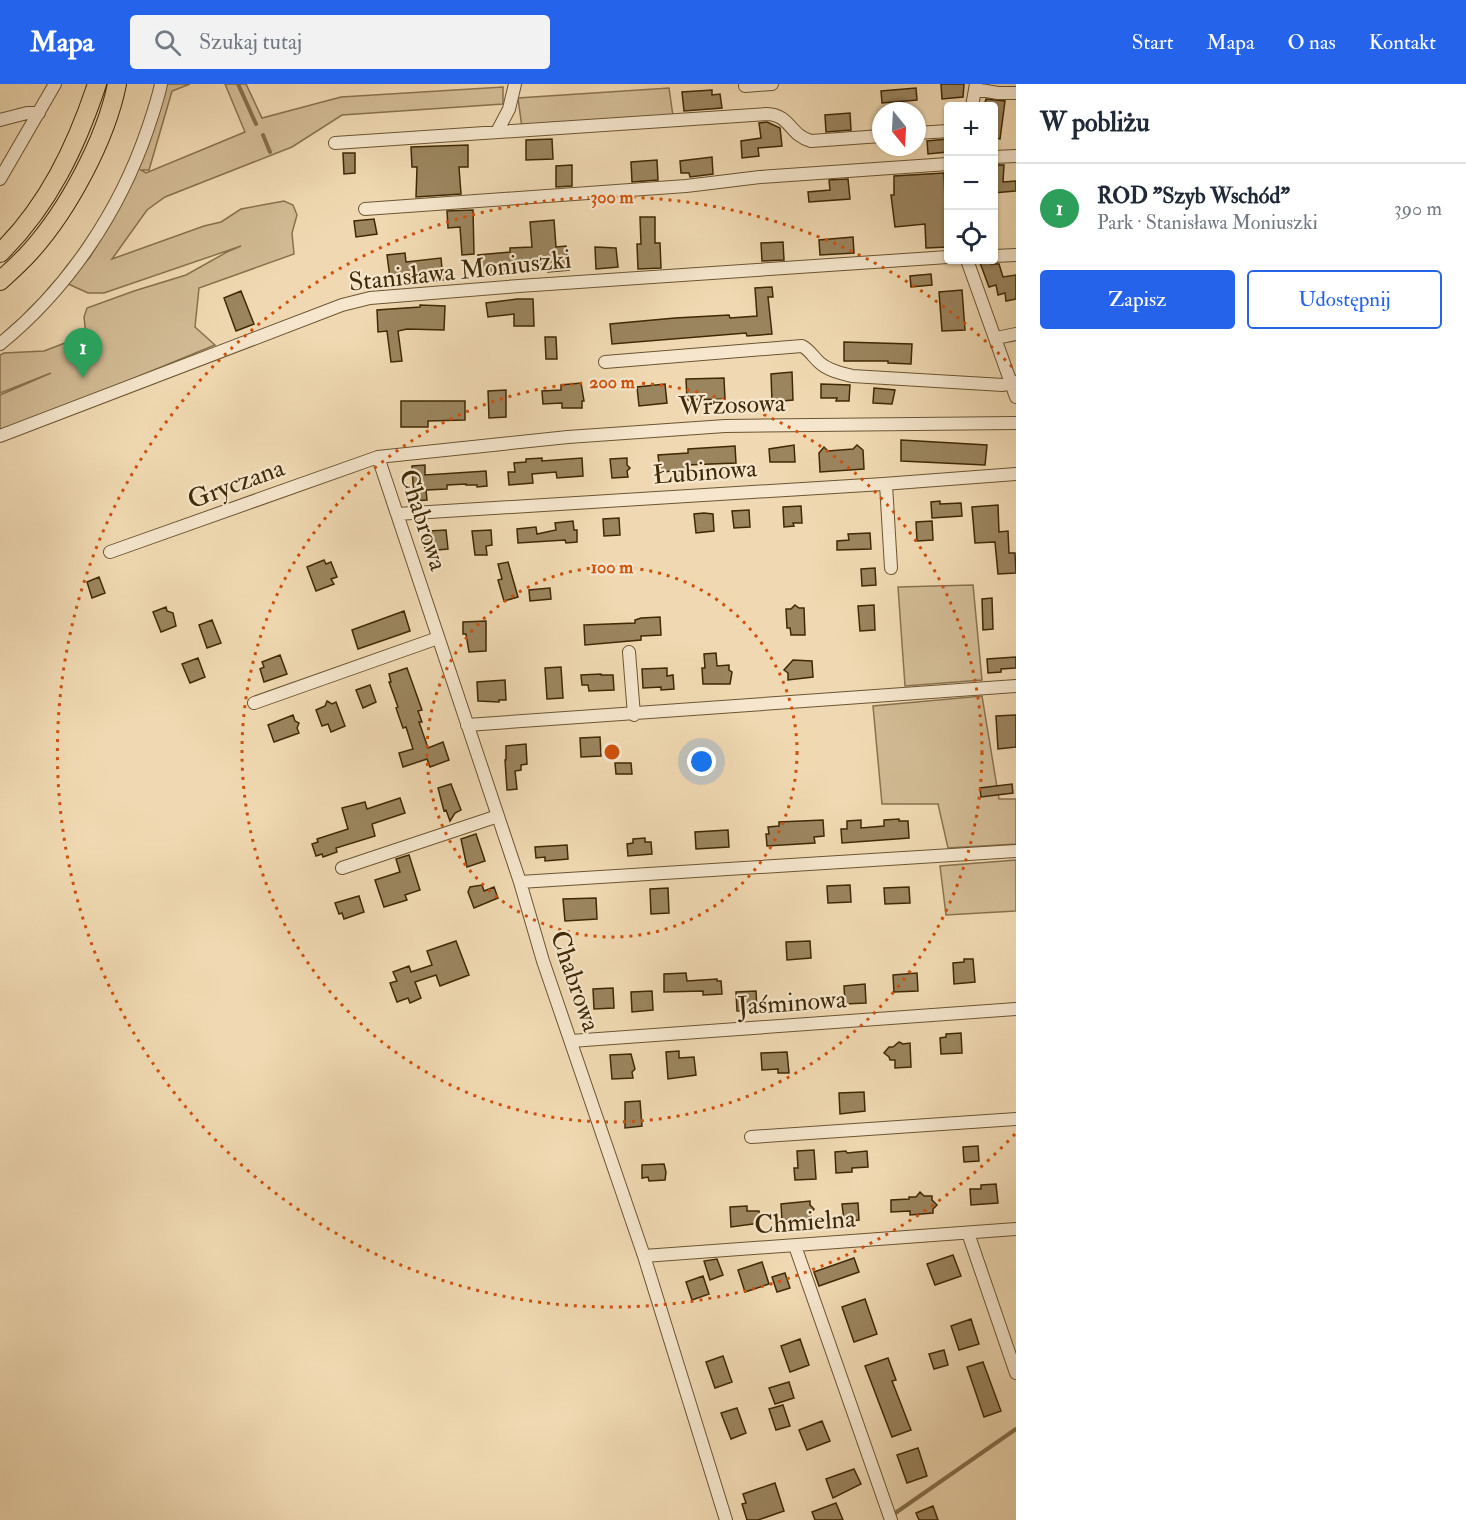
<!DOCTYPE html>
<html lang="pl">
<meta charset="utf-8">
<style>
:root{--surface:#fff;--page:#f2f2f3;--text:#1f2937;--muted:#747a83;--line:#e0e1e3;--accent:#2563eb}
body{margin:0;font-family:"IM FELL Double Pica",serif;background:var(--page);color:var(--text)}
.controls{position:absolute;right:18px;top:18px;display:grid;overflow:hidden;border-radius:6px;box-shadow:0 2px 4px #0004}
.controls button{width:54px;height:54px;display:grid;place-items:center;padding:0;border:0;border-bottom:2px solid var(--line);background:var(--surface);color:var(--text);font:30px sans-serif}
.compass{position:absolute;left:872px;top:18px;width:54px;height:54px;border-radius:50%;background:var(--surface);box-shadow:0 2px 4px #0004;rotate:162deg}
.you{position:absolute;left:702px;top:678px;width:21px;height:21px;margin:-15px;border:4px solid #fff;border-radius:50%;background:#1a73e8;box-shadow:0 0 0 9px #1a73e833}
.badge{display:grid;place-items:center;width:39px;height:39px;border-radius:50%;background:var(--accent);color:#fff;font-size:20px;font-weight:700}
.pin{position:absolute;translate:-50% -50px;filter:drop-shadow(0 2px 3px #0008)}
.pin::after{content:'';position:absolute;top:32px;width:21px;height:18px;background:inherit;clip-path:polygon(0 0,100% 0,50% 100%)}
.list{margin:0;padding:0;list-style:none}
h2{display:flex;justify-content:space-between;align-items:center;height:78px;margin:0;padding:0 24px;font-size:26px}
h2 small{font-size:20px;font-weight:400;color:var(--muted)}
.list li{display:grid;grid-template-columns:39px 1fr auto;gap:18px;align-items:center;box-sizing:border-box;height:90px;padding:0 24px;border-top:2px solid var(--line)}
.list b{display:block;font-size:22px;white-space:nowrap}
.list p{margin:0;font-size:20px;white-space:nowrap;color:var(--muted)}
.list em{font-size:20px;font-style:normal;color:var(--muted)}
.actions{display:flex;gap:12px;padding:18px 24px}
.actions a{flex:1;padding:14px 0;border:2px solid var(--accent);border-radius:6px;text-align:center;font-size:21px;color:var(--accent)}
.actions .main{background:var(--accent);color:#fff}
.icon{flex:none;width:33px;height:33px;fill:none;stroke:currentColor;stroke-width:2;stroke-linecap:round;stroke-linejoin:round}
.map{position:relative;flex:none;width:1016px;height:1436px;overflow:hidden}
header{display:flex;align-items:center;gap:36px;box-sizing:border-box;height:84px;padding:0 30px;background:var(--accent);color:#fff}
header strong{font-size:28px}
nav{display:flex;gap:33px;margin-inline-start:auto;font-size:21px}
.search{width:420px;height:54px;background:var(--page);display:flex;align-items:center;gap:15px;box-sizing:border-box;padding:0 21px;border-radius:6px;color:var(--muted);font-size:22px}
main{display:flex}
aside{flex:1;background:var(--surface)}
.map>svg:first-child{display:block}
</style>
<header>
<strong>Mapa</strong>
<div class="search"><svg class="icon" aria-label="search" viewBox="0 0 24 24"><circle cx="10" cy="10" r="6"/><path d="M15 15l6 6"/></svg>Szukaj tutaj</div>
<nav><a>Start</a><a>Mapa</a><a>O nas</a><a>Kontakt</a></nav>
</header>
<main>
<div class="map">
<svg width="1016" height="1436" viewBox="0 0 1016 1436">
<rect width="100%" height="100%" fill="#f0d9b2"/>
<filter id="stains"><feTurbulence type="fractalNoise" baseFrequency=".00333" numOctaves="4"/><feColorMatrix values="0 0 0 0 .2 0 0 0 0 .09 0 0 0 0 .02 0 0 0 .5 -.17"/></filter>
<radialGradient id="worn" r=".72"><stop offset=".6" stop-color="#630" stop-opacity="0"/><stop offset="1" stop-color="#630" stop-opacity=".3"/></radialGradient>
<path fill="#d2bb95" stroke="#88724e" stroke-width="1.5" d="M166,0h24l-18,7 -23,79h-8l5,3 99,-41 -20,-48h21l16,34 79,-21 162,-10v17l-161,11 -50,32 -127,50 -18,13 -35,49 92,-33 17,-4 20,-13 43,-8 9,4 4,10 -5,18 2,21 -95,34 -4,39 20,18 -215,88v-38l51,-22 -51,20v-38l4,-2 40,-2 42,-16 -2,-18 3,-9 47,-17 52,-16 41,-23 14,-6 -137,47h-16l-22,-10 24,-26 48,-87z
M669,4l4,28 -151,12 -4,-30z
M973,501l9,95 -77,6 -7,-99z
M982,612l17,103h17v45l-68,4 -10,-44h-56l-9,-98z
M1016,776v51l-70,4 -6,-49z"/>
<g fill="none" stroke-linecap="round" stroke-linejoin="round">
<path stroke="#856f4a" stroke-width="4" d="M238,0l18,40
M263,51l7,17
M891,1432l125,-87"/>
</g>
<path fill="#9b855f" stroke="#3f2906" stroke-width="1.5" d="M941,0h23l-1,13 -21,2z
M916,4l1,12 -35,3 -1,-12z
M712,6v5l8,-1 2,14 -38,3 -2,-19z
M986,15l19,2 -5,38 -7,-1v-32h-9z
M850,29l1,17 -25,2 -1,-17z
M767,38l13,6 2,18 -24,2 1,8 -17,2 -1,-17 20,-3 -2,-15z
M552,55l1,20 -27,1v-20z
M947,55v13l-19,2 -1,-13z
M468,61v22h-9l2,27 -45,3 1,-30h-5l-1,-20z
M343,69h12v20l-11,1z
M712,73l1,17 -23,3 -1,-4h-8l-1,-12z
M657,76l1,20 -26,2 -1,-20z
M572,81v21l-16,1v-21z
M993,81h11l-1,17 13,-1v10l-23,2z
M944,89l2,56 2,18 -22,1 -1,-24 -30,3 -4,-32h3v-19z
M848,95l2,20 -41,3 -1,-10 22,-2 -1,-10z
M473,126l1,44 -12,1 -2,-28 -12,1 -1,-17z
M640,133h15v26h5l1,25 -23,1 -1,-25h4z
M374,135l3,15 -21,3 -2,-16z
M554,136l2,27 10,-1 3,24 -21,2v-4l-50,3 1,3 -19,2 -2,-21 32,-3v-4l22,-1 -2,-25z
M853,153l1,16 -34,2 -1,-15z
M783,158l1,18 -22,1 -1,-18z
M595,163l21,1 2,19 -22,2z
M405,169l1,9 35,-4 2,22 -18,2 -1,-9 -34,5 -3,-23z
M979,176h8l4,4h8l4,13 13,-2v24l-10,2 -1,-8 -7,2 -2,-10 -7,2z
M931,190l1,11 -21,2 -1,-11z
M772,203l1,10h-5l4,37 -25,2 -1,-3 -134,11 -2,-20 65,-6 54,-3 1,3 27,-2 -2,-28z
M962,206l3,40 -23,1 -3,-39z
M241,207l13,33 -18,7 -12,-33z
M517,215h16l1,27h-20v-12l-26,3 -2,-14z
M420,221l25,1 -1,24 -37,-1 -9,2 4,30 -11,1 -4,-31 -9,1 -1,-22 43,-3z
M545,253h11l1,22h-11z
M844,258l68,2 -1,20 -23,-1v-2h-44z
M792,288l1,28 -21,2 -1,-28z
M724,294l1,21 -38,1 -1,-21z
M581,299l3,18h-2v7h-20v-5l-19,1 -1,-13 19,-1v-5z
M665,300l2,19 -28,3 -2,-19z
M821,300l29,1 -1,16h-13l1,-3h-16z
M874,304l21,2 -3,14 -19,-1z
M506,306v27l-17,1 -1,-27z
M401,317h64v19l-37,1v6h-27z
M901,356l86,5 -2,20 -84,-4z
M794,361l1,17h-25l-1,-13z
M857,361l6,5 1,19 -44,3 -1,-19 5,-6 4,4 25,-2z
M735,362l1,17 -50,2 1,14 -11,1 -1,-9 -15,1 -2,-17 30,-2v-4z
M542,374v3l40,-3 1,18 -26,2 -1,-6 -24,2 1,9 -24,2 -1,-13h7l-1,-9 12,-1v-3z
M627,374v7l3,3 -3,3 1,6 -16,1 -2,-19z
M425,381v10l61,-4 1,15 -10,1v-2h-11v-1l-19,1v4l-21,1 1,10 -13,1 -2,-35z
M940,417v3l21,-1 1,13 -30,2 -1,-16z
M998,421l1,27 9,-1 1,22h6l1,20 -18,1 -3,-32 -20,1 -3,-36z
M801,422l1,17h-9l1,3 -10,1 -1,-20z
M749,426l1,17 -16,1 -2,-17z
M704,429l9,1 1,17 -18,2 -2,-19z
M619,434l1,17 -16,1 -1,-17z
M573,437l1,9h3v12l-11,1 -1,-3 -47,3 -1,-14 19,-2 1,7 19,-4 -1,-7z
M932,437l1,19 -16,1 -1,-19z
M446,446l2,19 -23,2 -1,-15 6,-1 -1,-4z
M491,446l1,15 -6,1 1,9h-12l-3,-24z
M870,449l1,16 -34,1v-9l12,-1 -1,-6z
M324,476l2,4 5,-2 6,15 -6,2 3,5 -18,7 -9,-24z
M508,478l10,35 -14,4 -6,-21 4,-1 -4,-15z
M875,484l1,17 -14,1 -1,-17z
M99,493l6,16 -13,5 -5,-16z
M550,504l1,11 -21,2 -1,-11z
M992,514l1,31 -10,1 -1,-31z
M795,521l4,3h5l1,27h-14l-1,-7h-3l-1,-19h5z
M874,521l1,25 -15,1 -2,-25z
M166,523l1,4 6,2 3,13 -15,6 -8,-20z
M404,527l6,20 -52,18 -6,-19z
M660,533l1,18 -20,1v4l-56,5 -1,-20 51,-2v-3l6,-2z
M212,536l9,23 -14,5 -8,-23z
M486,537v30l-17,1 -3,-18h-3v-12z
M716,569l1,13 12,-1v5l3,2 -2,12h-27l-1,-16h3l-1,-14z
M280,571l7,19 -23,8 -4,-13 4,-2 -2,-5z
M1016,573v11l-15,1v3l-13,1 -1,-14z
M198,574l7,19 -15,6 -8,-19z
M793,576l19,1 1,16 -25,3v-7l-4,-3z
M561,583l2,31 -16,1 -2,-31z
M407,584l15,42 -4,1 4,11h-3l9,26 15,-6 6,18 -19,7 -3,-8 -24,8 -4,-14 14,-4 -7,-22 -3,1 -7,-20 2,-1 -9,-25h2l-2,-8z
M667,584v8l6,-1 1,14 -13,1v-3l-18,1 -1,-19z
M601,590v1h12l1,15 -25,1 -1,-6h-6l-1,-10z
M505,596l1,20h-7v2l-21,-1 -1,-19z
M370,601l6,17 -13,6 -7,-18z
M327,617l5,3 4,-2 9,24 -14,6 -3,-8 -6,2 -6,-16 9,-4z
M293,631l2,6 4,2 -2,5 2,5 -25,9 -6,-17z
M1016,631v32l-18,2 -2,-33z
M600,653l1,19 -20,1 -1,-19z
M526,660l1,20 -6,1v5l-6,1 2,18 -10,1 -2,-30h1v-14z
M615,679h16l1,11h-16z
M451,700l10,26 -6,3 -5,8 -4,-11 -2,1 -6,-23z
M1012,700l1,9 -32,4 -1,-9z
M400,714l5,15 -33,11 3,12 -39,12 1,4 -14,5 -1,-3 -6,2 -4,-12 6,-2 -1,-3 31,-10 -6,-21 23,-6 2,7z
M899,735v2h9l1,17 -67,5 -1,-14h6v-8l14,-1v8l23,-2v-6z
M823,736l1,16 -10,1 1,6 -48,3 -1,-12h3l-1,-7 11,-1v-4z
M728,746l1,17 -33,2 -1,-17z
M476,750l9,27 -18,6 -6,-28z
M645,754v4h6l1,12 -24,2 -1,-12 6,-1v-4z
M567,761l1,14 -23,2v-4l-9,1 -1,-11z
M409,771l11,35 -15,5 2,5 -23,7 -9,-27 25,-8 -4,-13z
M482,801l2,6 10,-4 4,11 -24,10 -6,-16 2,-5z
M850,801l1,17 -23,1 -1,-17z
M909,803l1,16 -25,1 -1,-16z
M668,804l1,25 -18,1 -1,-25z
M359,812l5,16 -20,7 -2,-6 -3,1 -4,-11z
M596,814l1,21 -32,2 -2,-22z
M456,857l13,34 -29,11 -4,-11 -21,7 6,16 -11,5 -2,-5 -11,4 -7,-19 7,-2 -4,-9 16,-6 2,6 21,-7 -5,-14z
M810,857l1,17 -24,2 -1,-18z
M964,875h9l2,23 -21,2 -1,-21 11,-1z
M686,889l1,8 30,-2v2h4l1,13 -19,1v-4l-39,1v-18z
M917,889l1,18 -24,1 -1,-17z
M865,900l1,19 -21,1 -1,-18z
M613,904l1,20 -20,1 -1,-20z
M652,907l1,19 -21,2 -1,-20z
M756,907l1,19 -20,1 -1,-19z
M961,949l1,20 -21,1 -1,-16 6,-1v-3z
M899,958l4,2 7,-1 1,24 -16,1v-8h-5l-1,-3 -5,-4 5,-6h4z
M679,967v7l15,-1 2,18 -28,4 -2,-27z
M787,968l2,21h-11v-4l-16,1 -1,-17z
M631,970l4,15 -3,3 1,6 -21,1 -2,-24z
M864,1008l1,19 -25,3 -1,-21z
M640,1017l2,25 -17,2v-26z
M978,1062l1,15 -15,1 -1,-15z
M814,1066l2,29 -21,1 -1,-12h4l-1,-17z
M846,1067l1,2 20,-2 1,16 -16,1v4l-16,1 -1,-21z
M664,1080l2,8 -1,8 -16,1 -1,-4 -6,1v-13z
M996,1100l2,19 -27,2 -1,-16h11v-4z
M920,1108l4,4h8v4l5,5 -4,4v4l-23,2v-4l-19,1v-12l18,-1v-2h7z
M810,1117v4l4,4 -3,4v6l-29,1 -1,-16z
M858,1119l1,17 -15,1 -2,-17z
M747,1122v5h12l1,12 -29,4 -1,-20z
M953,1171l8,21 -26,9 -8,-21z
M854,1174l5,14 -40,14 -5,-14z
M717,1175l6,16 -13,5 -6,-19z
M762,1178l7,22 -24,8 -7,-22z
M785,1189l5,15 -13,4 -5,-15z
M703,1192l6,18 -17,6 -6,-18z
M865,1215l12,35 -23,8 -12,-35z
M971,1235l8,25 -20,6 -8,-24z
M800,1255l9,26 -19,7 -9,-26z
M944,1266l4,15 -14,4 -5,-15z
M723,1272l9,26 -17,6 -9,-26z
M888,1274l8,22 -4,1 19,49 -19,7 -27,-71z
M983,1278l18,49 -17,6 -17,-50z
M789,1298l5,16 -19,6 -6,-16z
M783,1321l7,21 -14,4 -7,-21z
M737,1324l9,25 -15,6 -10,-26z
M822,1337l8,20 -23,9 -8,-20z
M918,1364l9,28 -20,7 -10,-28z
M854,1385l7,15 -28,14 -7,-19z
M775,1399l9,28 -26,9h-11l-5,-16 4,-1 -3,-9z
M836,1419l7,17h-28l-3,-8z
M933,1422l5,14h-19l-3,-7z"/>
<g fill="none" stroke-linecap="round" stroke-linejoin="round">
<defs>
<path id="minor" d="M745,2l27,-2
M975,5l23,4h18
M972,22l4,-22
M0,36l27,-7h12
M497,48l12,-23 6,-25
M917,49l31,-2
M335,59l432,-29c24,1 22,21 44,27l70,-5
M994,73l22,-1
M0,95l55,-95
M365,125l321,-23 74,-9 188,-13
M994,172l22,-1
M967,176l49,137
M996,254l20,-4
M0,260c68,-55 120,-133 148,-216 5,-15 10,-29 13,-44
M605,278l197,-16c8,4 11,11 18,17 9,8 21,10 32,13l151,9 13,-3
M0,352l342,-131 28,-7 149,-12 429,-29
M378,373l142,425 23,79 101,295 82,264
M886,400l5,84
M397,430l486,-30 133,-10
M110,468l268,-95 190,-20 157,-11 291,-3
M629,568l5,63
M254,619l184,-65
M467,641l549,-39
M342,784l156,-52
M520,798l496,-31
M571,957l445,-32
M751,1053l265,-18
M968,1149l48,140
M795,1162l96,274
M644,1172l372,-27"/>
<path id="highway" d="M0,169c48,-47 76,-106 97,-169
M0,197c10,-9 21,-19 30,-29 38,-42 76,-113 87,-168"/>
</defs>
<use href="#minor" stroke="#6b5531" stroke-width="14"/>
<use href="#highway" stroke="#3f2906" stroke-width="20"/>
<use href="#minor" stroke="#f5e6cd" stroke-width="12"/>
<use href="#highway" stroke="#f0d9b2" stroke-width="18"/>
</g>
<g fill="none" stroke="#cf520b" stroke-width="3" stroke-dasharray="3 6">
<circle cx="612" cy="668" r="185"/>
<circle cx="612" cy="668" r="370"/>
<path d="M1015 1050A555 555 0 1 1 1015 286"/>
</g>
<g text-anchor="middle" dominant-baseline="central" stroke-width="4.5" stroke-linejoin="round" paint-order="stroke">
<g font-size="26" fill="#3f2906" stroke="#f5e6cd">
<text transform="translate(460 187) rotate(-6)">Stanisława Moniuszki</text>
<text transform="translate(732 321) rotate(-2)">Wrzosowa</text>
<text transform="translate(705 388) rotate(-4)">Łubinowa</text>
<text transform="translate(236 400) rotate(-20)">Gryczana</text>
<text transform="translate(423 436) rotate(72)">Chabrowa</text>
<text transform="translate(575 897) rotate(71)">Chabrowa</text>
<text transform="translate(792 919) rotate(-4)">Jaśminowa</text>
<text transform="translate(805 1138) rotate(-4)">Chmielna</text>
</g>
</g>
<circle cx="612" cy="668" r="9" fill="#cf520b" stroke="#f5e6cd" stroke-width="3"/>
<g font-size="18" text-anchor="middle" font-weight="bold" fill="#cf520b" stroke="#f5e6cd" stroke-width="4.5" stroke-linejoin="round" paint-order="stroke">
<text x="612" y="119">300 m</text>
<text x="612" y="304">200 m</text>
<text x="612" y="489">100 m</text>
</g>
<rect width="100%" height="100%" filter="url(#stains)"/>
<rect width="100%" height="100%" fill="url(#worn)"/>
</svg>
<div class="controls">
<button>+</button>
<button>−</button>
<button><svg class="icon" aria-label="locate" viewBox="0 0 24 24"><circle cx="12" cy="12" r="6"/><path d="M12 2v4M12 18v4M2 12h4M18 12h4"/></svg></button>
</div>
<svg class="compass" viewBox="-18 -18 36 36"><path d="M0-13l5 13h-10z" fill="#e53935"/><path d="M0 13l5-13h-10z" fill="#747a83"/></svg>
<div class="you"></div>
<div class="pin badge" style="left:83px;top:294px;background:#2e9e5b">1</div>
</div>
<aside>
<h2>W pobliżu<small></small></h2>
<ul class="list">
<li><span class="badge" style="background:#2e9e5b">1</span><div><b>ROD &quot;Szyb Wschód&quot;</b><p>Park · Stanisława Moniuszki</p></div><em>390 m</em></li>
</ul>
<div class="actions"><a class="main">Zapisz</a><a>Udostępnij</a></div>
</aside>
</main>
